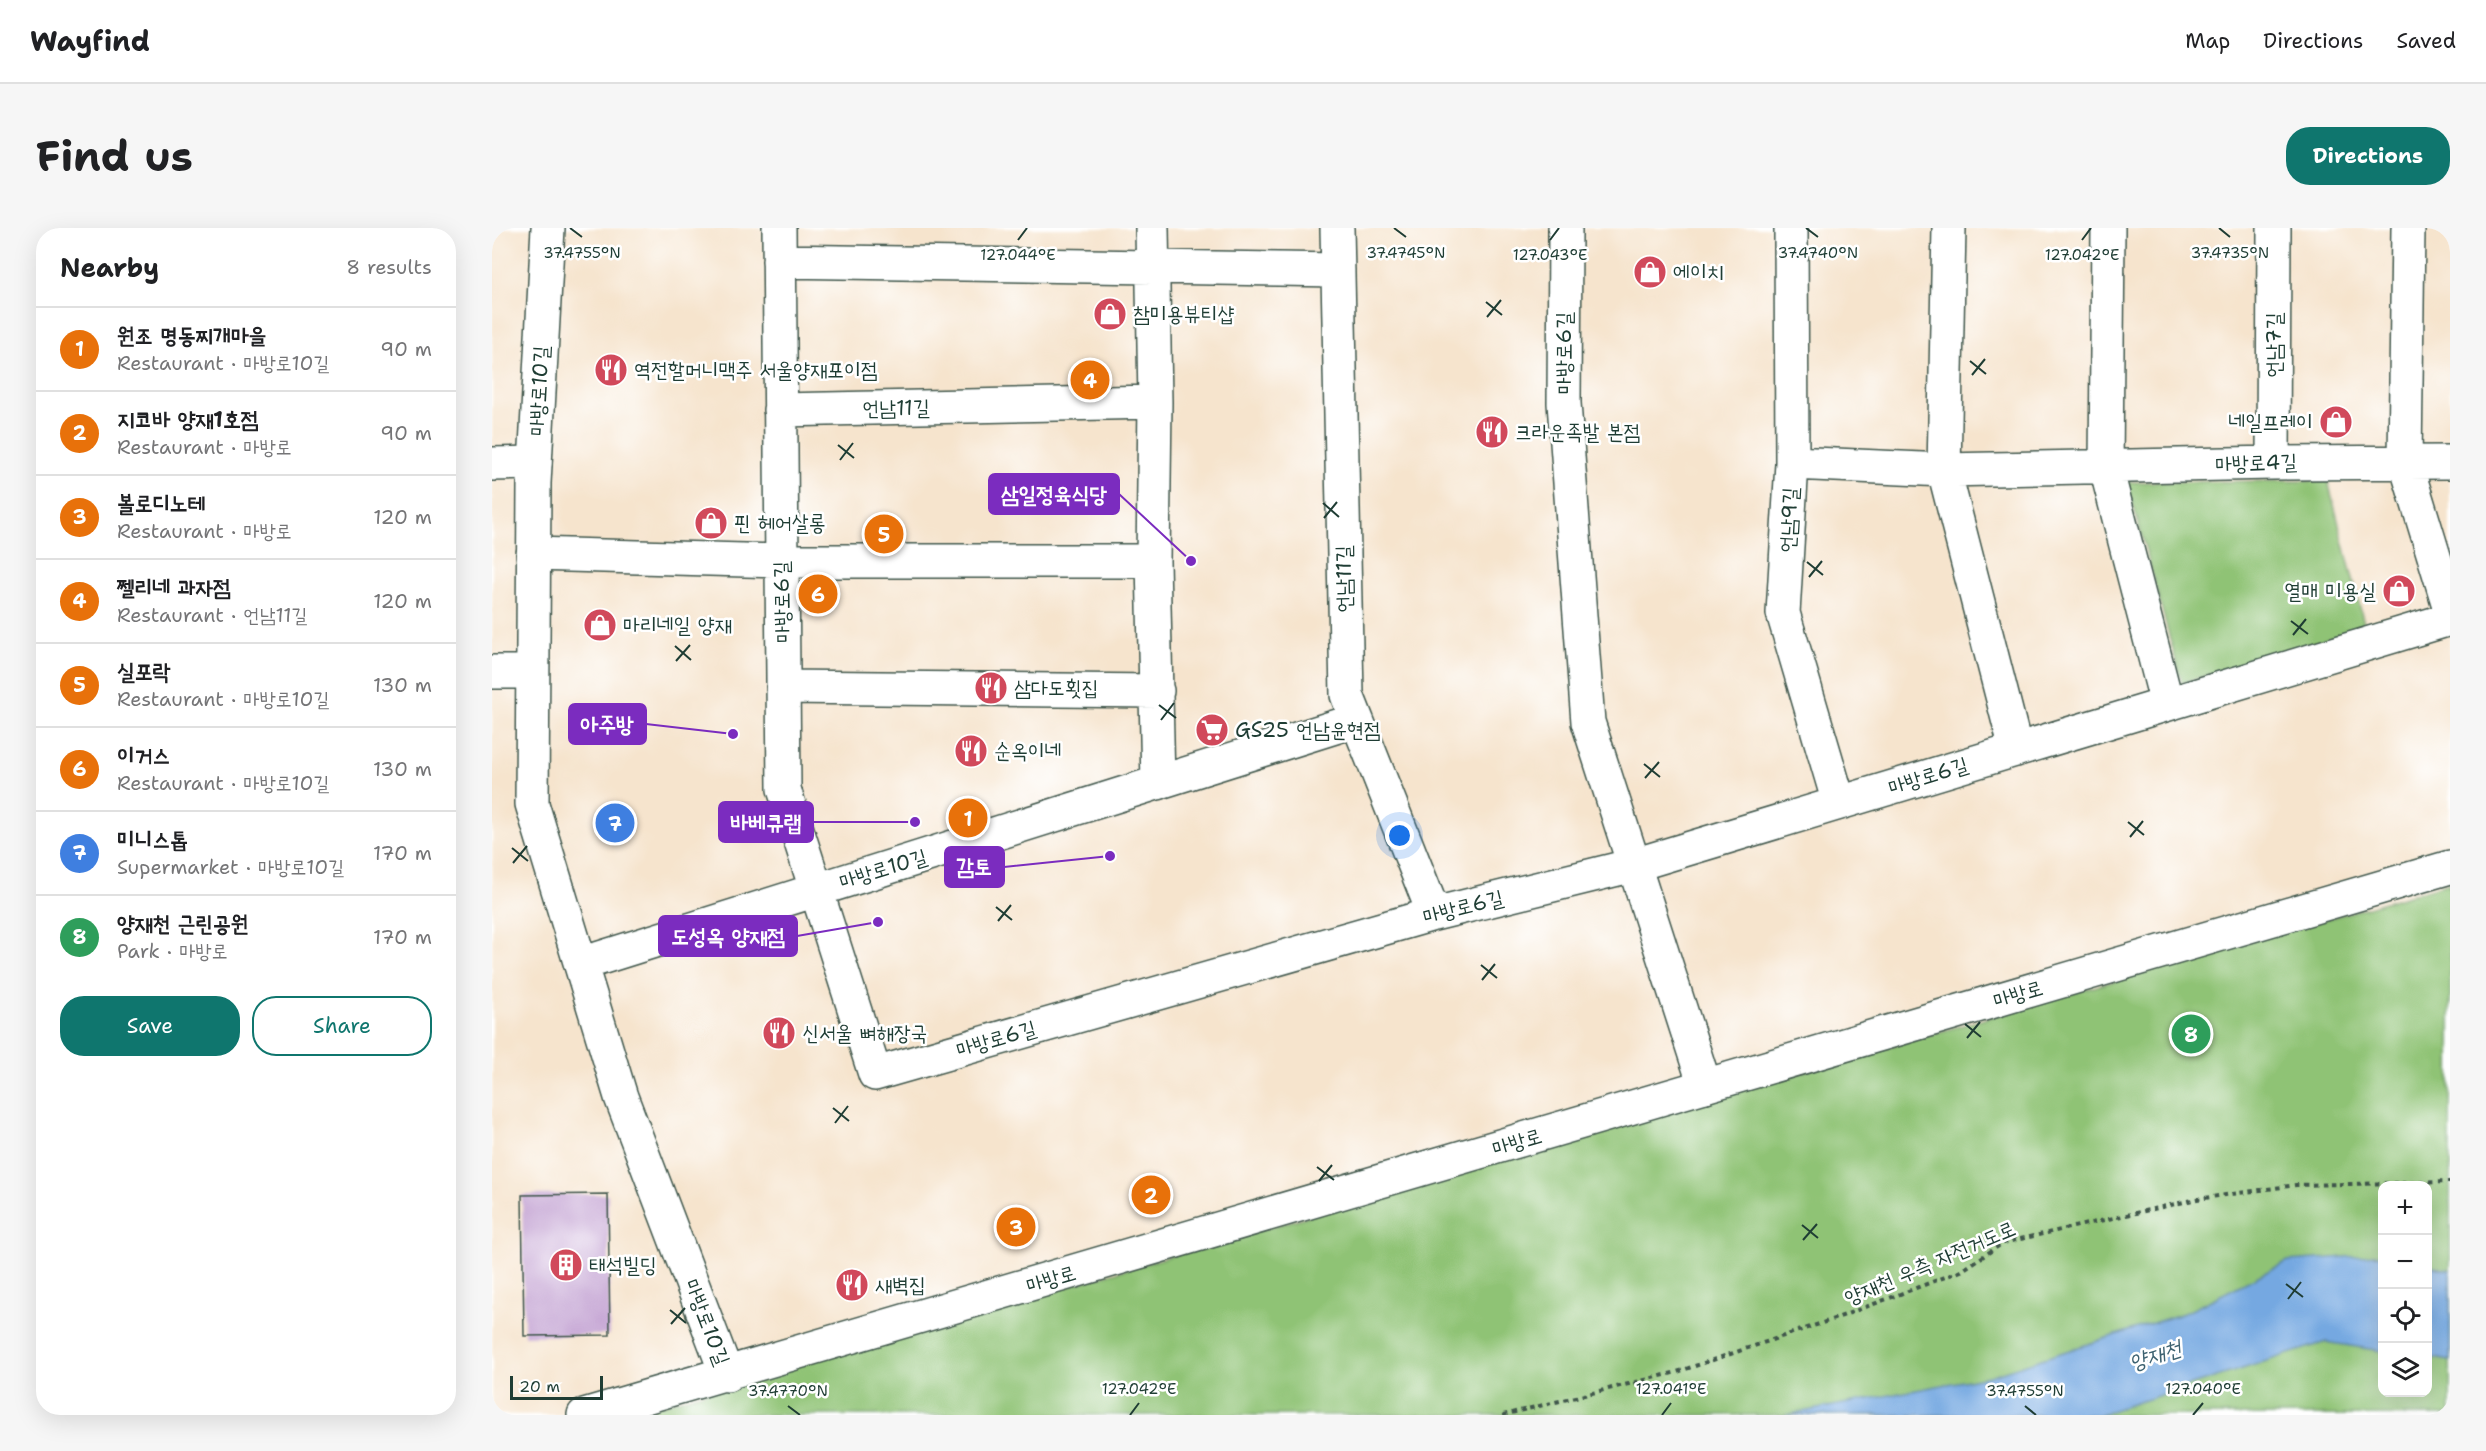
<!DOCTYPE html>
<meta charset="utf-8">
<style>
:root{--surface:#fff;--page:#f6f6f6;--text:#202124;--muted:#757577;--line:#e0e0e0;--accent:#0f766e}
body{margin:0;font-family:"Shantell Sans","Poor Story",sans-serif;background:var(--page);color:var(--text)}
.controls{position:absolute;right:18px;bottom:18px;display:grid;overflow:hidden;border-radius:12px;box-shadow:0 6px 24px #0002}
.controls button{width:54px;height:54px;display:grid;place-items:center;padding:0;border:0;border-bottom:2px solid var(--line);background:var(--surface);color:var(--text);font:30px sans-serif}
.scale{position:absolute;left:18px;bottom:15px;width:93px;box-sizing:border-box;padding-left:6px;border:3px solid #1f3d34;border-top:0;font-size:16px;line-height:21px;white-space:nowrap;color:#1f3d34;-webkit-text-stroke:4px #fff;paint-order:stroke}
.you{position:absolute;left:908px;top:608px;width:21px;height:21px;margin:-15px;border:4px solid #fff;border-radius:50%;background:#1a73e8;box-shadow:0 0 0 9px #1a73e833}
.badge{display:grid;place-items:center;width:39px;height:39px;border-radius:50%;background:var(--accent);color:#fff;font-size:20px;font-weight:700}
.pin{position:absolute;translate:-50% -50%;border:3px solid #fff;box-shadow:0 2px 6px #0006}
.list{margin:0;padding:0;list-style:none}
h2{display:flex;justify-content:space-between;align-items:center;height:78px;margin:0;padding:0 24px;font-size:26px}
h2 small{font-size:20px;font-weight:400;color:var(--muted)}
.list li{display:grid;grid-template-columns:39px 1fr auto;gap:18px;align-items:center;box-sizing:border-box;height:84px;padding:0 24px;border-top:2px solid var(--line)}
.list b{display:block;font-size:22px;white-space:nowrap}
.list p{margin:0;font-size:20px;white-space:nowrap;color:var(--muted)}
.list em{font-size:20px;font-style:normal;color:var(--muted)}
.actions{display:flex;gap:12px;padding:18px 24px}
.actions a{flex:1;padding:14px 0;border:2px solid var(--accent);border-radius:24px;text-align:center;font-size:21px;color:var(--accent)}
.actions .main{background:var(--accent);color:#fff}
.icon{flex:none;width:33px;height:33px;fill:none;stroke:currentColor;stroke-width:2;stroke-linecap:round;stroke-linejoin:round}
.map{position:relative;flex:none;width:1958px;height:1187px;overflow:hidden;border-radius:24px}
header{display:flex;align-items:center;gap:36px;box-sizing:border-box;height:84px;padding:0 30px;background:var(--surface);border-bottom:2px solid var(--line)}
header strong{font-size:28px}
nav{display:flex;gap:33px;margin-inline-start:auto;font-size:21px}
.intro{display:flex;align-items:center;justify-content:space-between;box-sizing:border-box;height:144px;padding:0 36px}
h1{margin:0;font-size:42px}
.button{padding:15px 27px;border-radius:24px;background:var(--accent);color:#fff;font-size:21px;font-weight:700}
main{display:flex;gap:36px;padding:0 36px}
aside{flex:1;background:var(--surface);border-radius:24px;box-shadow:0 6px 24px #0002}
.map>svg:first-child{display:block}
</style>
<header>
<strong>Wayfind</strong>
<nav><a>Map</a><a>Directions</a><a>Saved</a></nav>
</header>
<div class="intro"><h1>Find us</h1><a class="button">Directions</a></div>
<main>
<aside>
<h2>Nearby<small>8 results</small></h2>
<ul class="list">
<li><span class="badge" style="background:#e8710a">1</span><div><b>원조 명동찌개마을</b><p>Restaurant · 마방로10길</p></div><em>90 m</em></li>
<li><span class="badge" style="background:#e8710a">2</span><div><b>지코바 양재1호점</b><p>Restaurant · 마방로</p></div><em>90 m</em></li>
<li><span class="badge" style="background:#e8710a">3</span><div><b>볼로디노테</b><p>Restaurant · 마방로</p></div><em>120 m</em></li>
<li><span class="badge" style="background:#e8710a">4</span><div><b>쩰리네 과자점</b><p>Restaurant · 언남11길</p></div><em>120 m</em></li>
<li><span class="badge" style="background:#e8710a">5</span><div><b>실포락</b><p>Restaurant · 마방로10길</p></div><em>130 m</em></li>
<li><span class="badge" style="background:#e8710a">6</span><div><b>이거스</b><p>Restaurant · 마방로10길</p></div><em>130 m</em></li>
<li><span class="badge" style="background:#3f7fe0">7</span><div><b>미니스톱</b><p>Supermarket · 마방로10길</p></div><em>170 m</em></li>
<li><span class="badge" style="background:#2e9e5b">8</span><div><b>양재천 근린공원</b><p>Park · 마방로</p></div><em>170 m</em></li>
</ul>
<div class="actions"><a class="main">Save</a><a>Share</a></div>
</aside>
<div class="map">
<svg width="1958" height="1187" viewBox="0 0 1958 1187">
<rect width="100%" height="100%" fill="#fff"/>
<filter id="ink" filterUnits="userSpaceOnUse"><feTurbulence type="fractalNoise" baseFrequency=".0167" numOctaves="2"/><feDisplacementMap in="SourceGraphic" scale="12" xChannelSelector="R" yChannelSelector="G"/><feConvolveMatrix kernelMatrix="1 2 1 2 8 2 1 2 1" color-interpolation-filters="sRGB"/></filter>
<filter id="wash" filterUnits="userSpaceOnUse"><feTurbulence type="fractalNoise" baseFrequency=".008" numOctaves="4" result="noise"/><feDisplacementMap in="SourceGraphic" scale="24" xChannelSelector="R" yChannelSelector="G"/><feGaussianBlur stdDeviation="1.35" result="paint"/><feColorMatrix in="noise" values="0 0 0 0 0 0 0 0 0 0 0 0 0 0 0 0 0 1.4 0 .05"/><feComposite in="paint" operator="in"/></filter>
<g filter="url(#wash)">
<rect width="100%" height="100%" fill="#f6e4cd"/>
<path fill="#8fc374" stroke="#578054" stroke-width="1.5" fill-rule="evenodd" d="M1836,253l37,146 -183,56 -55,-201z
M1958,655v532h-1824zM1890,958h46v206h-46z"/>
<path fill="#74a8e1" stroke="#4a728a" stroke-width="1.5" d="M1883,1027l7,1v95l-56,-9 -228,73h-312l203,-39 198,-64 101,-51z
M1936,1038l22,4v91l-22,-4z"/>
<g id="blocks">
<path fill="#c2a1d2" d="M116,966l2,141 -86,1 -2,-141z"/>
</g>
</g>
<g filter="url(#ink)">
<use href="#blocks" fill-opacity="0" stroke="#3f564b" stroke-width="1.5"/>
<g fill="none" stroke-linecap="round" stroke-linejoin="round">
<defs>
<path id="minor" d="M287,0l5,561 91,285 559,-160 200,-49 816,-246
M660,0l3,174 -2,159 5,222
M845,0l10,467 87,219
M1073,0l-1,175 24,319 117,364
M1299,0l1,235 -9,150 56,190
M1457,0l-5,242 72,280
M1616,0l-2,240 61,236
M1916,0l-3,233 45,148
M287,33l559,9
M288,182l375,-8
M1300,235l152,7 329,-7 177,-1
M1781,235l1,-235
M0,236l43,-1
M41,326l249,7h371
M0,444h40
M291,459l374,4
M89,736l776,-244"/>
<path id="tertiary" d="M56,0l-14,255 -2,321 89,293 106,278
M92,1187l1866,-548"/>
</defs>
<use href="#minor" stroke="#3f564b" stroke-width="36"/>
<use href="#tertiary" stroke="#3f564b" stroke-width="36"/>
<path stroke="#3f564b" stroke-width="4" stroke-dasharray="4.5 4.5" stroke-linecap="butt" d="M1011,1187l174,-43 157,-53 127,-48 42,-28 194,-44 99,-14 154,-3"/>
<use href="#minor" stroke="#fff" stroke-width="33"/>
<use href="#tertiary" stroke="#fff" stroke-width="33"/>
</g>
</g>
<path fill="none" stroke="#1f3d34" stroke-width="2" d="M78,0l12,9M902,0l12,9M1314,0l12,9M1727,0l11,9M526,12l9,-12M1058,12l9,-12M1590,12l9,-12M994,74l16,13M995,89l14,-17M1478,133l16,13M1480,147l13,-16M346,217l16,13M348,232l13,-17M831,275l16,14M832,290l13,-16M1315,334l16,13M1317,349l13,-16M1799,393l17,13M1801,407l13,-16M183,418l16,14M184,433l14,-16M667,477l17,13M669,492l13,-17M1152,536l16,13M1153,550l14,-16M1636,594l16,13M1638,609l13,-16M20,620l16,13M21,635l14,-17M504,679l16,13M506,693l13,-16M989,737l16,13M990,752l13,-16M1473,796l16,13M1475,810l13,-16M341,880l16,13M343,895l13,-17M825,939l17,13M827,953l13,-16M1310,997l16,13M1311,1012l14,-16M1794,1056l17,13M1796,1071l13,-17M178,1082l16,13M179,1096l14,-16M296,1178l12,9M1533,1178l11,9M638,1187l9,-12M1170,1187l9,-12M1701,1187l10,-12"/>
<defs>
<symbol id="shop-disc" viewBox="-11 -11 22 22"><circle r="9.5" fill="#d1495b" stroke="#fff"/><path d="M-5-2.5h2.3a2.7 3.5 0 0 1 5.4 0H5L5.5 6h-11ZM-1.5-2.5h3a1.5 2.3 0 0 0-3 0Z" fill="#fff"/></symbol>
<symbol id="restaurant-disc" viewBox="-11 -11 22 22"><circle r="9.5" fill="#d1495b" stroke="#fff"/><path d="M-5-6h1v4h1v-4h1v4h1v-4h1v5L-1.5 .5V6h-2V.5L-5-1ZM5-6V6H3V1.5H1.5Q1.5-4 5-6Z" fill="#fff"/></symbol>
<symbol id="supermarket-disc" viewBox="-11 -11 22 22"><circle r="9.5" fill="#d1495b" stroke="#fff"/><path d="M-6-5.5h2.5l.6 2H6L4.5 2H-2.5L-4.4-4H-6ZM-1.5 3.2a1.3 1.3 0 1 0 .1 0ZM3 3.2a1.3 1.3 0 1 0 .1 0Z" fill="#fff"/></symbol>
<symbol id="building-disc" viewBox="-11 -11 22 22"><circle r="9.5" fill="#d1495b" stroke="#fff"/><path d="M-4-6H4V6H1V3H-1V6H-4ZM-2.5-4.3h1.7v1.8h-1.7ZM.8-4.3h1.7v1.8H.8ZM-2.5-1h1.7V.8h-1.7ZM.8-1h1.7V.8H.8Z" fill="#fff"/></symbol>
</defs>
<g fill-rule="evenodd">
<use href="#shop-disc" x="1139" y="25" width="38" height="38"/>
<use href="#shop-disc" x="599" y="67" width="38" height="38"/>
<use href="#restaurant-disc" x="100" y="123" width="38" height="38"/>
<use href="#shop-disc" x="1825" y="175" width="38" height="38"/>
<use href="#restaurant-disc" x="981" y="185" width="38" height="38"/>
<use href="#shop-disc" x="200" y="276" width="38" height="38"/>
<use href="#shop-disc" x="1888" y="344" width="38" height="38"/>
<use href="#shop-disc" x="89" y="378" width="38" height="38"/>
<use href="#restaurant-disc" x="480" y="441" width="38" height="38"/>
<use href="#supermarket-disc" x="701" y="483" width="38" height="38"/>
<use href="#restaurant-disc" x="460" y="504" width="38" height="38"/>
<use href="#restaurant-disc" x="268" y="786" width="38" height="38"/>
<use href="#building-disc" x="55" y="1018" width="38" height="38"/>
<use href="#restaurant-disc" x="341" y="1038" width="38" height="38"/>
</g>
<g text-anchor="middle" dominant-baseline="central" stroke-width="5" stroke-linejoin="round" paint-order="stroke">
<g font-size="21" fill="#1f3d34" stroke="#fff" text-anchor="start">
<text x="1181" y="44">에이치</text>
<text x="641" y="86">참미용뷰티샵</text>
<text x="142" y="142">역전할머니맥주 서울양재포이점</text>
<text x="1821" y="194" text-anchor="end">네일프레이</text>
<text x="1023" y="204">크라운족발 본점</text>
<text x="242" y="295">핀 헤어살롱</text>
<text x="1884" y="363" text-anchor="end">열매 미용실</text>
<text x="131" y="397">마리네일 양재</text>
<text x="522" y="460">삼다도횟집</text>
<text x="743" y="502">GS25 언남윤현점</text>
<text x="502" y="523">순옥이네</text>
<text x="310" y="805">신서울 뼈해장국</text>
<text x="97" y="1037">태석빌딩</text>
<text x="383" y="1057">새벽집</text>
</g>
<g font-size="21" fill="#1f3d34" stroke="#fff">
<text transform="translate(1782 117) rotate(-90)">언남7길</text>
<text transform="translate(1072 125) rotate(-90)">마방로6길</text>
<text transform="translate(47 163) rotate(-87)">마방로10길</text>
<text transform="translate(404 180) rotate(-1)">언남11길</text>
<text transform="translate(1764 235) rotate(-2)">마방로4길</text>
<text transform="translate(1297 292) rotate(-87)">언남9길</text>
<text transform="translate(852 351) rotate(-91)">언남11길</text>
<text transform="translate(290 374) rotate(-91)">마방로6길</text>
<text transform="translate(1436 548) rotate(-17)">마방로6길</text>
<text transform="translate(391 641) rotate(-17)">마방로10길</text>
<text transform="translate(971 679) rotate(-14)">마방로6길</text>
<text transform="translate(1526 766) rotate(-16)">마방로</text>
<text transform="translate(504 811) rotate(-16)">마방로6길</text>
<text transform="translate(1025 914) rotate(-16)">마방로</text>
<text transform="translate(1438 1035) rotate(-23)">양재천 우측 자전거도로</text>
<text transform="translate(559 1051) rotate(-16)">마방로</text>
<text transform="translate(215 1094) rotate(69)">마방로10길</text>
</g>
<g font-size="22" font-style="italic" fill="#3d6271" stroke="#fff">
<text transform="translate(1663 1127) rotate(-18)">양재천</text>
</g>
</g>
<g font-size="15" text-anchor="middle" fill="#1f3d34" stroke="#fff" stroke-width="5" stroke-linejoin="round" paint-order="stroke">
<text x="90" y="30">37.4755°N</text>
<text x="914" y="30">37.4745°N</text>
<text x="1326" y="30">37.4740°N</text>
<text x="1738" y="30">37.4735°N</text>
<text x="526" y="32">127.044°E</text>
<text x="1058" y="32">127.043°E</text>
<text x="1590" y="32">127.042°E</text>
<text x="647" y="1166">127.042°E</text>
<text x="1179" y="1166">127.041°E</text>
<text x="1711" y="1166">127.040°E</text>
<text x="296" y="1168">37.4770°N</text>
<text x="1533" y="1168">37.4755°N</text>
</g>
<path fill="none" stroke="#7b2cbf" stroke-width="2" d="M699 333L627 266M241 506L154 496M423 594L321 594M618 628L512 639M386 694L305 708"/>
<g fill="#7b2cbf" stroke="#fff" stroke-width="2">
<circle cx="699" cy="333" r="6"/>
<circle cx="241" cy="506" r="6"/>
<circle cx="423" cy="594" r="6"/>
<circle cx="618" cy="628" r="6"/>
<circle cx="386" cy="694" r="6"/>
</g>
<g fill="#7b2cbf" stroke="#7b2cbf" stroke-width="2">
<rect x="497" y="246" width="130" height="40" rx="6"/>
<rect x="77" y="476" width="77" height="40" rx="6"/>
<rect x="227" y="574" width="94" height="40" rx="6"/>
<rect x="453" y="619" width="59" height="40" rx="6"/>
<rect x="167" y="688" width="138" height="40" rx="6"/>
</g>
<g font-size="22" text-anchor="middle" font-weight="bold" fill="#fff">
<text x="562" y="274">삼일정육식당</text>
<text x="115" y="504">아주방</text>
<text x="274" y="602">바베큐랩</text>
<text x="482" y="646">감토</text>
<text x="236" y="716">도성옥 양재점</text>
</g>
</svg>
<div class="controls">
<button>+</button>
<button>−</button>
<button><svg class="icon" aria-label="locate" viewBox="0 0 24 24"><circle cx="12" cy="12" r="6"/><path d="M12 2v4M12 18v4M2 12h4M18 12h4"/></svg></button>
<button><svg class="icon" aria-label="layers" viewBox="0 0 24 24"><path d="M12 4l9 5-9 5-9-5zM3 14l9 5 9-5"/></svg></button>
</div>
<div class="scale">20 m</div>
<div class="you"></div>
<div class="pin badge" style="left:476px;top:590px;background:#e8710a">1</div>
<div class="pin badge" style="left:659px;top:967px;background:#e8710a">2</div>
<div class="pin badge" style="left:524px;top:999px;background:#e8710a">3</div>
<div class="pin badge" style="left:598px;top:152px;background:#e8710a">4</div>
<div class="pin badge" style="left:392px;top:306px;background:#e8710a">5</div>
<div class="pin badge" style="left:326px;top:366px;background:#e8710a">6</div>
<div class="pin badge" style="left:123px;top:595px;background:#3f7fe0">7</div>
<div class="pin badge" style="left:1699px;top:806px;background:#2e9e5b">8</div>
</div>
</main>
